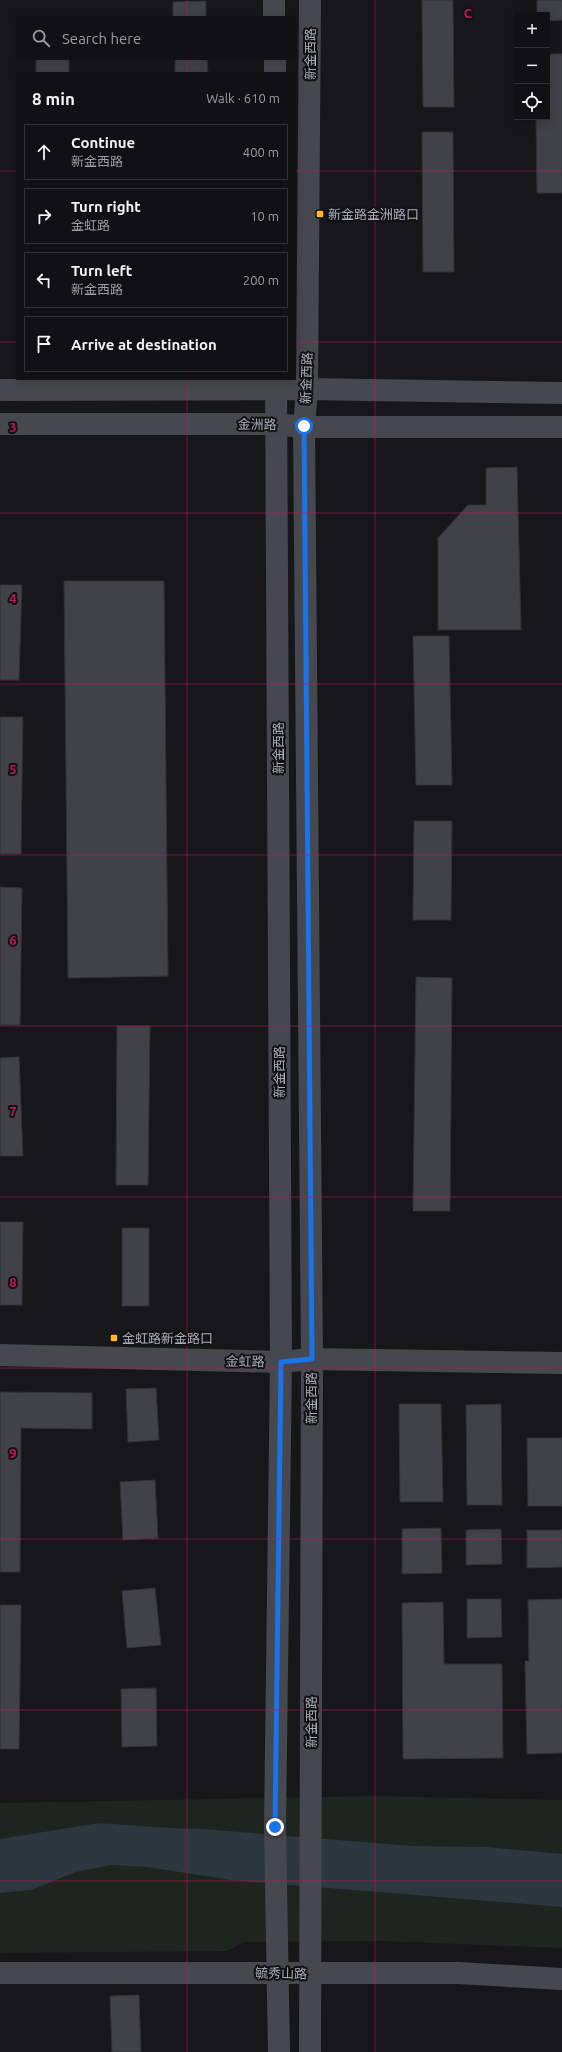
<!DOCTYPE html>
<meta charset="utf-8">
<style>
:root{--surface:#111114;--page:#1a1a1d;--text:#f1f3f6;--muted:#9c9da0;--line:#303134}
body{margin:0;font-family:Ubuntu,"Noto Sans SC",sans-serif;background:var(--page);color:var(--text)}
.controls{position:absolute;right:12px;top:12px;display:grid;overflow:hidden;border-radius:0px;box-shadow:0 2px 10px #0003}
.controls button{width:36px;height:36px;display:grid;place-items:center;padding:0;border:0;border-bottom:1px solid var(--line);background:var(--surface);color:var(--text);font:20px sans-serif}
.stop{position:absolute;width:12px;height:12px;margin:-9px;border:3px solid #1a73e8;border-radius:50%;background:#fff}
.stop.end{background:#1a73e8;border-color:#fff;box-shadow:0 1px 4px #0008}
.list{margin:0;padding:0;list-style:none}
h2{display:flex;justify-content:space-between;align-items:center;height:52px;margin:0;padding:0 16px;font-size:17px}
h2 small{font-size:13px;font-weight:400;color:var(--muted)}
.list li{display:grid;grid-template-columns:26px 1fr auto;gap:12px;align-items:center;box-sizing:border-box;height:56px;margin:0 8px 8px;padding:0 8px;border:1px solid var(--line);border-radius:0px}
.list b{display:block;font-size:15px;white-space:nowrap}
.list p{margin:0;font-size:13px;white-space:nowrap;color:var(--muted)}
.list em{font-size:13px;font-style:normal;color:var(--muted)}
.icon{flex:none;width:22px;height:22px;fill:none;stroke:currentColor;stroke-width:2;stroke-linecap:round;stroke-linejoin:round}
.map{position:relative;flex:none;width:562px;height:2052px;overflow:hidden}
.search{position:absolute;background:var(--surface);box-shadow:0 2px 10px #0003;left:16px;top:16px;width:280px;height:44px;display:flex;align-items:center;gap:10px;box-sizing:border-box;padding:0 14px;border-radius:0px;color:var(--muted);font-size:15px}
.panel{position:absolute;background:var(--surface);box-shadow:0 2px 10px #0003;left:16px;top:72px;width:280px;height:308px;border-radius:0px}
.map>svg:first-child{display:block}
</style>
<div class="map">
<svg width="562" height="2052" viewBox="0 0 562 2052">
<rect width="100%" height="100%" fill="#17171a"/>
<path fill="#1d251e" d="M377,1796l185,4v148l-180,-7 -138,1 -17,9 -227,2v-150z"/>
<path fill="#2c373f" d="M99,1823l72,5 31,1 210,17 75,1 75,7v53l-331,-27 -84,-13 -36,-2 -35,7 -45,18 -31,3v-54z"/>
<path fill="#414247" stroke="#313136" d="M422,0h31l1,107h-31z
M537,0h25v20l-15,1v-6h-10z
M206,1v16h-33v-15z
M547,54h15v139h-25l-1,-76h11z
M36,59h33v14h-33z
M175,59h32l1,14h-33z
M422,132h31l1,140h-31z
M517,467l4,163h-83v-92l30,-33h18v-37z
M64,581h100l4,395 -100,2z
M0,585h22l-3,95h-19z
M413,636h36l3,149h-36z
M0,717h23l-2,137h-21z
M414,821h38l-1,99h-38z
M0,887l22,1 -2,137h-20z
M416,977l36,1 -2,233h-37z
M117,1026h33l-2,159h-32z
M19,1057l4,99h-23v-98z
M0,1222h23l-1,83h-22z
M122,1228h27v78h-27z
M156,1388l3,52 -31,2 -2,-53z
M0,1392l92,1v36l-71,-1 -1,144h-20z
M399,1404h42l2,98h-43z
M501,1404l1,101h-35l-1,-100z
M527,1438h35v68h-34z
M155,1480l3,58 -35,2 -3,-58z
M441,1528l1,45 -40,1v-45z
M501,1529l1,35 -36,1v-35z
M527,1530h35v37l-35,1z
M155,1588l6,57 -34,3 -5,-57z
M467,1599h34l1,38 -35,1z
M562,1599v154l-35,1 -2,-93h4l-1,-61z
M443,1602l1,62h58l1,94 -100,1 -1,-156z
M0,1605h21l-2,144h-19z
M156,1688l1,58 -35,1 -1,-58z
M139,1995l2,57h-29l-2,-56z"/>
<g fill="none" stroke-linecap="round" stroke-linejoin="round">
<path stroke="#46484f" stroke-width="22" d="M274,0v17
M310,0l-3,389 -3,38 8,932 -2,693
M275,59v14
M276,379l5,983 -6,465 4,225
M0,390l307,-1 255,4
M0,424h276l28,3h258
M0,1355l281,7 31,-3 250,4
M0,1973h458l104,6"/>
</g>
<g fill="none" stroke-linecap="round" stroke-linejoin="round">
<path stroke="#1a73e8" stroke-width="5" d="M275,1827l6,-465 31,-3 -8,-933"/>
</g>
<path fill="none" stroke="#c2185b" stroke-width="1" stroke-opacity="0.55" d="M187,0v17M375,0v2052M187,59v14M0,171h17M295,171h267M0,342h17M295,342h267M187,379v1673M0,513h562M0,684h562M0,855h562M0,1026h562M0,1197h562M0,1368h562M0,1539h562M0,1710h562M0,1881h562"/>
<g fill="#ffb62a" stroke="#121215" stroke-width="1.5">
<rect x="316" y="210" width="8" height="8" rx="2"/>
<rect x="110" y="1334" width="8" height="8" rx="2"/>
</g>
<g text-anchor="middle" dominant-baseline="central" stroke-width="4" stroke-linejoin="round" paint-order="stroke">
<g font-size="13" fill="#a8aebb" stroke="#121215">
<text transform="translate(310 54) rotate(-90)">新金西路</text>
<text transform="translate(306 378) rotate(-88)">新金西路</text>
<text transform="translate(257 424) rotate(1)">金洲路</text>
<text transform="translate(278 748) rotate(-90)">新金西路</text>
<text transform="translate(279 1072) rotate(-90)">新金西路</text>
<text transform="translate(245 1361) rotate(1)">金虹路</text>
<text transform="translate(311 1398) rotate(-90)">新金西路</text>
<text transform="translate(311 1722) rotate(-90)">新金西路</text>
<text transform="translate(281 1973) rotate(1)">毓秀山路</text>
</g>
<g font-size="13" fill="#a8aebb" stroke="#121215" text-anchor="start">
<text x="328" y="214">新金路金洲路口</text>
<text x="122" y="1338">金虹路新金路口</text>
</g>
</g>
<g font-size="13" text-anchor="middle" font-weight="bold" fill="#c2185b" stroke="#121215" stroke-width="4" stroke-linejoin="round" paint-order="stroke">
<text x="468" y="18">C</text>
<text x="13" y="432">3</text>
<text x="13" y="603">4</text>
<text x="13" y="774">5</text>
<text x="13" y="945">6</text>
<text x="13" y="1116">7</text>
<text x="13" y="1287">8</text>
<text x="13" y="1458">9</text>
</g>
</svg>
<div class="controls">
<button>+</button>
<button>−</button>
<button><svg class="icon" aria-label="locate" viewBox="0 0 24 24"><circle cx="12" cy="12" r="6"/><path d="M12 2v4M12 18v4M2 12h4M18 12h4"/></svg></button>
</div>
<div class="stop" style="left:304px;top:426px"></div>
<div class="stop end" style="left:275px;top:1827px"></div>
<div class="search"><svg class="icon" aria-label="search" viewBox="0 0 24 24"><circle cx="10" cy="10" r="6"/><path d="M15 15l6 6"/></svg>Search here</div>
<section class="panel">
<h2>8 min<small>Walk · 610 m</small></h2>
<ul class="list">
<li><svg class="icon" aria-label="ahead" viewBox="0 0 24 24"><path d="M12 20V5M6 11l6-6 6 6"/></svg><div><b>Continue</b><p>新金西路</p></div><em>400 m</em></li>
<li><svg class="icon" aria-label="right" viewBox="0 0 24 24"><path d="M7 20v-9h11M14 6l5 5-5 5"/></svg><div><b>Turn right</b><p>金虹路</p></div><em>10 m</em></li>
<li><svg class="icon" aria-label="left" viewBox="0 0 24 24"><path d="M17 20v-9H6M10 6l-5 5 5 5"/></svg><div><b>Turn left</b><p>新金西路</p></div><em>200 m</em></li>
<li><svg class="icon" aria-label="arrive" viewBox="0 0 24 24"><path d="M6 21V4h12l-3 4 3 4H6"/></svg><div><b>Arrive at destination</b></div></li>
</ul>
</section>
</div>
